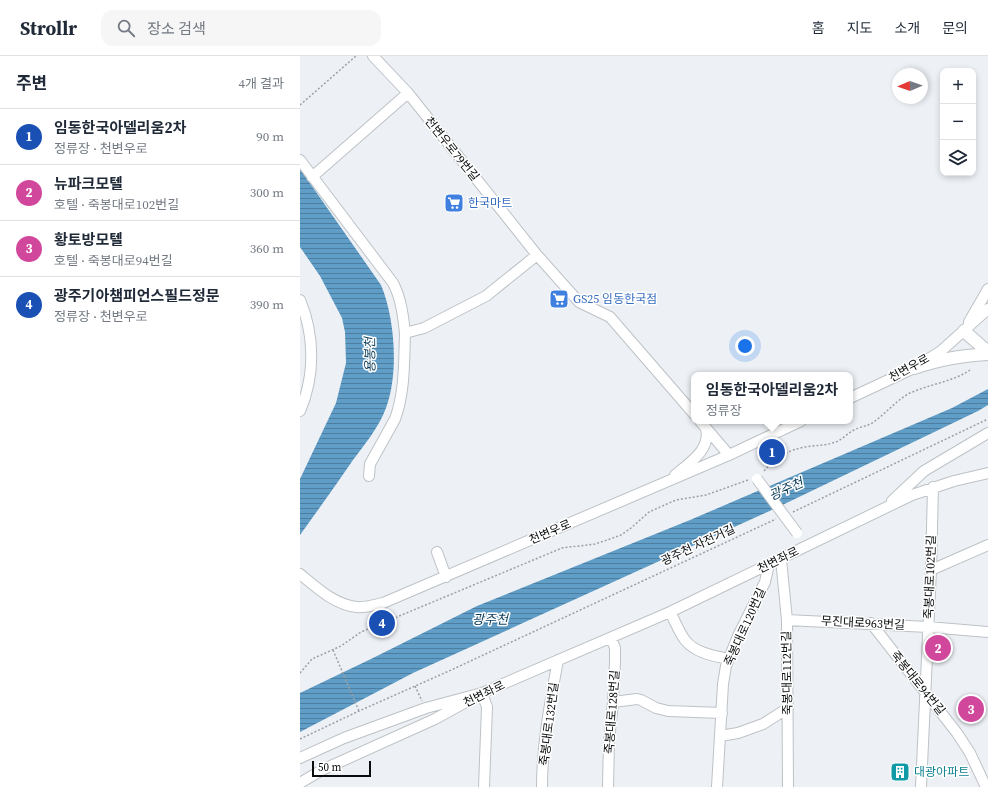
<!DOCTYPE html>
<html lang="ko">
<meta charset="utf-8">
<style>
:root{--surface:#fff;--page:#f6f6f7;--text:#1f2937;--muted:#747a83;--line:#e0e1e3;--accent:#1a73e8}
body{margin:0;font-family:"Source Serif 4","Noto Sans KR",serif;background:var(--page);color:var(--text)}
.controls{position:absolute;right:12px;top:12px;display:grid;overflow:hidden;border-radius:8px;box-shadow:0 2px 6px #0003}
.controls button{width:36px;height:36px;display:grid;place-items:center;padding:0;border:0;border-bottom:1px solid var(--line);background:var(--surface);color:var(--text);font:20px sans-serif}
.compass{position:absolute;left:592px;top:12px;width:36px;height:36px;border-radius:50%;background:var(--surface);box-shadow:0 2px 6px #0003;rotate:268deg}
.scale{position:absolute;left:12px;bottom:10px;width:59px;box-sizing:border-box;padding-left:4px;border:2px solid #0a0c0d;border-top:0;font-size:11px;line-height:14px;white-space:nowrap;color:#0a0c0d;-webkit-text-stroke:3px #fff;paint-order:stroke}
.you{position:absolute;left:445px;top:290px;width:14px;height:14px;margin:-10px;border:3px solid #fff;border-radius:50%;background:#1a73e8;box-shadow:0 0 0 6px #1a73e833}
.badge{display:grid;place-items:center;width:26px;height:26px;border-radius:50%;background:var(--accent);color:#fff;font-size:13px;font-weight:700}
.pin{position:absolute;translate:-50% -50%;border:2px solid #fff;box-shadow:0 1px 4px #0006}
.popup{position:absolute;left:391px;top:316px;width:162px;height:52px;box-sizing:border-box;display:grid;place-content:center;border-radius:8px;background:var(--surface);filter:drop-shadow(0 1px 3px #0005);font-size:13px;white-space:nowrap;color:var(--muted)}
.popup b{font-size:15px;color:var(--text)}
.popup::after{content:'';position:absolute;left:50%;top:100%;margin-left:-8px;border:8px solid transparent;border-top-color:var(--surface)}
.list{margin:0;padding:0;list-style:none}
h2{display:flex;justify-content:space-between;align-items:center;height:52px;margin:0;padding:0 16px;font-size:17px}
h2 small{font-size:13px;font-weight:400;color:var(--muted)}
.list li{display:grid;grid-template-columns:26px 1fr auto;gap:12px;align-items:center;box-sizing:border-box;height:56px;padding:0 16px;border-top:1px solid var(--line)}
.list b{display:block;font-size:15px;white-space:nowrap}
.list p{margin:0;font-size:13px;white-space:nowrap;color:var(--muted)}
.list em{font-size:13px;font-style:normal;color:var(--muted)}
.icon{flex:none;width:22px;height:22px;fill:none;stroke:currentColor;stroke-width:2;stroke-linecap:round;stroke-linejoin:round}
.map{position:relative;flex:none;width:688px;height:731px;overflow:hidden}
header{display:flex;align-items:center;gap:24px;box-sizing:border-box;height:56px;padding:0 20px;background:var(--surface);border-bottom:1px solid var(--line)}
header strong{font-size:19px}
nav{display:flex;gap:22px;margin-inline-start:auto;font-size:14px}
.search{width:280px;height:36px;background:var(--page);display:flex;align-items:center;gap:10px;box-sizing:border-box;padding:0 14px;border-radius:12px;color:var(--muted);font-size:15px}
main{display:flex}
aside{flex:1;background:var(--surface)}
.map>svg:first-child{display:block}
</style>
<header>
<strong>Strollr</strong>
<div class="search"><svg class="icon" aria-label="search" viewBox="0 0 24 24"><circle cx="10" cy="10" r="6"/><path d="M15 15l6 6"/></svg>장소 검색</div>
<nav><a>홈</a><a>지도</a><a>소개</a><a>문의</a></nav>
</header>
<main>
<aside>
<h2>주변<small>4개 결과</small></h2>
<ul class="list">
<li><span class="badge" style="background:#1a4fb4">1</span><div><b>임동한국아델리움2차</b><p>정류장 · 천변우로</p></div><em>90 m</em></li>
<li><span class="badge" style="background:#d1479c">2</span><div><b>뉴파크모텔</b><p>호텔 · 죽봉대로102번길</p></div><em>300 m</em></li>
<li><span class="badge" style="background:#d1479c">3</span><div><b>황토방모텔</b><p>호텔 · 죽봉대로94번길</p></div><em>360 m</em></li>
<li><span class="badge" style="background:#1a4fb4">4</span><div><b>광주기아챔피언스필드정문</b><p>정류장 · 천변우로</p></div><em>390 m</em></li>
</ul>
</aside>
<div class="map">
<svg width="688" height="731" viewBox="0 0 688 731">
<defs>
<pattern id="water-rules" width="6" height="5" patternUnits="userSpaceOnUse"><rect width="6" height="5" fill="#609dc7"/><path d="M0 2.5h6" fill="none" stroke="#4d7ea0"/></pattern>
</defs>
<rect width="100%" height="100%" fill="#edf1f6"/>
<path fill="url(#water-rules)" d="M0,113l81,116c14,33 18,89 5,123 -7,19 -21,36 -33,52 -17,25 -35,50 -53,75v-56l36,-76 10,-40 -1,-31 -3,-14 -22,-42 -20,-29z
M688,333v16l-10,6 -204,98 -361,164 -113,59v-39l73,-35 104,-52 213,-86 262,-112z"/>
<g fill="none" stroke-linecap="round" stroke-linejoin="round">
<defs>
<path id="minor" d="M73,0l35,37 129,162 42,47 31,15 84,97
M0,104l93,123c8,15 10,32 12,50l19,-5 62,-32 51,-41
M12,121l96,-84
M0,244c15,36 15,76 0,111
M669,266l19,-33
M550,342l64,-30 27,-17 47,-42
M400,365l29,34
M375,419c14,-12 36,-25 31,-46
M69,420l1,-12 25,-45c10,-27 9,-58 10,-86
M592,445l32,-30 64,-38
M137,496l9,25
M481,503l6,61 1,167
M631,514l57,-25
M0,518c17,14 35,31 57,33 9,1 17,-2 26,-4l346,-148 72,-34
M370,556c5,9 9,20 15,28 10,13 29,16 44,19
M487,564l141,7 60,5
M571,567l86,110 13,20 16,34
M313,646l24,-3 4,1 15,8 12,3 54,2
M420,680l18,-3 25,-9 25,-16
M0,702l44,-20 82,-30 56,-15 5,14 -3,80
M0,727l22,-13 113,-51 47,-26 188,-81 242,-117 42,-14 34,-8
M242,731c0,-43 8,-84 16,-127
M308,731l1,-46 4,-39 2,-40v-14l-4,-10
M417,731l6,-103 3,-18 12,-30 27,-54 4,-18
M621,731l10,-217 2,-83"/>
<path id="major" d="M664,275l24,21
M614,312c27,-9 46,-12 74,-14"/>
</defs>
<use href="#minor" stroke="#bdc2c6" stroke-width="12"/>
<use href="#major" stroke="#bdc2c6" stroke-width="14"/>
<path stroke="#9c9fa3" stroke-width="1.5" stroke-dasharray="2 2" stroke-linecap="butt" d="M0,49l56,-49
M464,415c11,-13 24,-21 41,-24 11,-2 22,-1 33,-6 6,-3 11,-9 18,-12 7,-3 13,-3 19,-8 12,-9 22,-21 35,-28 20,-9 42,-11 60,-23
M493,456l195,-93
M33,594l26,61
M0,617l12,-14 29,-13 20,-14 201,-84 33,-4 15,-5 11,-4 10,-7 18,-16 27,-12 30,-5 42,-15
M115,630l7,15
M0,683l59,-28 90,-40 327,-152"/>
<use href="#minor" stroke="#fff" stroke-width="10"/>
<use href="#major" stroke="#fff" stroke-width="12"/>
<defs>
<path id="minor-bridge" d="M457,423l40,54"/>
</defs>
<use href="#minor-bridge" stroke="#bdc2c6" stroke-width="12" stroke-linecap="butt"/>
<use href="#minor-bridge" stroke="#fff" stroke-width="10"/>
</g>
<defs>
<symbol id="supermarket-square" viewBox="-11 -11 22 22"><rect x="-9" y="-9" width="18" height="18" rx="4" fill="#3f7fe0" stroke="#fff"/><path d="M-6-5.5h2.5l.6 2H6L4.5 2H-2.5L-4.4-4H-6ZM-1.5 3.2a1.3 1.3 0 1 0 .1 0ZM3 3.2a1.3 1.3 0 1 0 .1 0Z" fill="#fff"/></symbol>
<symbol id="building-square" viewBox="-11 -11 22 22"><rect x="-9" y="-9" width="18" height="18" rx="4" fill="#0f9aa8" stroke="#fff"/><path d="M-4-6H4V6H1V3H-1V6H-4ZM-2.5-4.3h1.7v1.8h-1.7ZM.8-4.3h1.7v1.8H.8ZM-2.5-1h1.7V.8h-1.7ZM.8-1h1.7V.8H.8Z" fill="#fff"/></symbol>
</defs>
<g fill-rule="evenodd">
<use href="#supermarket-square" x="143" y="136" width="22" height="22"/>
<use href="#supermarket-square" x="248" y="232" width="22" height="22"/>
<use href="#building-square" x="589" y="705" width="22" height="22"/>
</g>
<g text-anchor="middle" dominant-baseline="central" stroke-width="3" stroke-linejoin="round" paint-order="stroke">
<g font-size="12" fill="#0a0c0d" stroke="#fff">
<text transform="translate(152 93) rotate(51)">천변우로79번길</text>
<text transform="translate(609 312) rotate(-29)">천변우로</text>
<text transform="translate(250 476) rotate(-23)">천변우로</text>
<text transform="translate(398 489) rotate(-25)">광주천 자전거길</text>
<text transform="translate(478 504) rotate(-26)">천변좌로</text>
<text transform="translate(630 521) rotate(-88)">죽봉대로102번길</text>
<text transform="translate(563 567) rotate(3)">무진대로963번길</text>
<text transform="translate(445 571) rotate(-66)">죽봉대로120번길</text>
<text transform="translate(487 617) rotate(-91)">죽봉대로112번길</text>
<text transform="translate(618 627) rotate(51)">죽봉대로94번길</text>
<text transform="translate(184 638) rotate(-26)">천변좌로</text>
<text transform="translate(312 656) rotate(-86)">죽봉대로128번길</text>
<text transform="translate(249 668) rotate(-83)">죽봉대로132번길</text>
</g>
<g font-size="12" fill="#366cbe" stroke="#fff" text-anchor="start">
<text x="168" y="147">한국마트</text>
<text x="273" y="243">GS25 임동한국점</text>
</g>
<g font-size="12" fill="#0d838f" stroke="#fff" text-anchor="start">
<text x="614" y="716">대광아파트</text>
</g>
<g font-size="13" font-style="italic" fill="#0a3c59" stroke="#fff">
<text transform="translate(70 299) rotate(-91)">용봉천</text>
<text transform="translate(486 433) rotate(-24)">광주천</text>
<text x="190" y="563">광주천</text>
</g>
</g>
</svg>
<div class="controls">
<button>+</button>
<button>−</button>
<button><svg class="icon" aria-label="layers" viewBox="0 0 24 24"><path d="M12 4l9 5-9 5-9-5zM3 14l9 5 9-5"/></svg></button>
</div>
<svg class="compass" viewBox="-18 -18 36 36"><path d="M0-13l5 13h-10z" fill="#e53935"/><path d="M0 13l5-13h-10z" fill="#747a83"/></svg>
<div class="scale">50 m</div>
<div class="you"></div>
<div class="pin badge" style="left:472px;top:396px;background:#1a4fb4">1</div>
<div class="popup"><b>임동한국아델리움2차</b>정류장</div>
<div class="pin badge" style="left:638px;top:592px;background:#d1479c">2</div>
<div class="pin badge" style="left:671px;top:653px;background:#d1479c">3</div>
<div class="pin badge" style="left:82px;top:567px;background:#1a4fb4">4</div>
</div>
</main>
